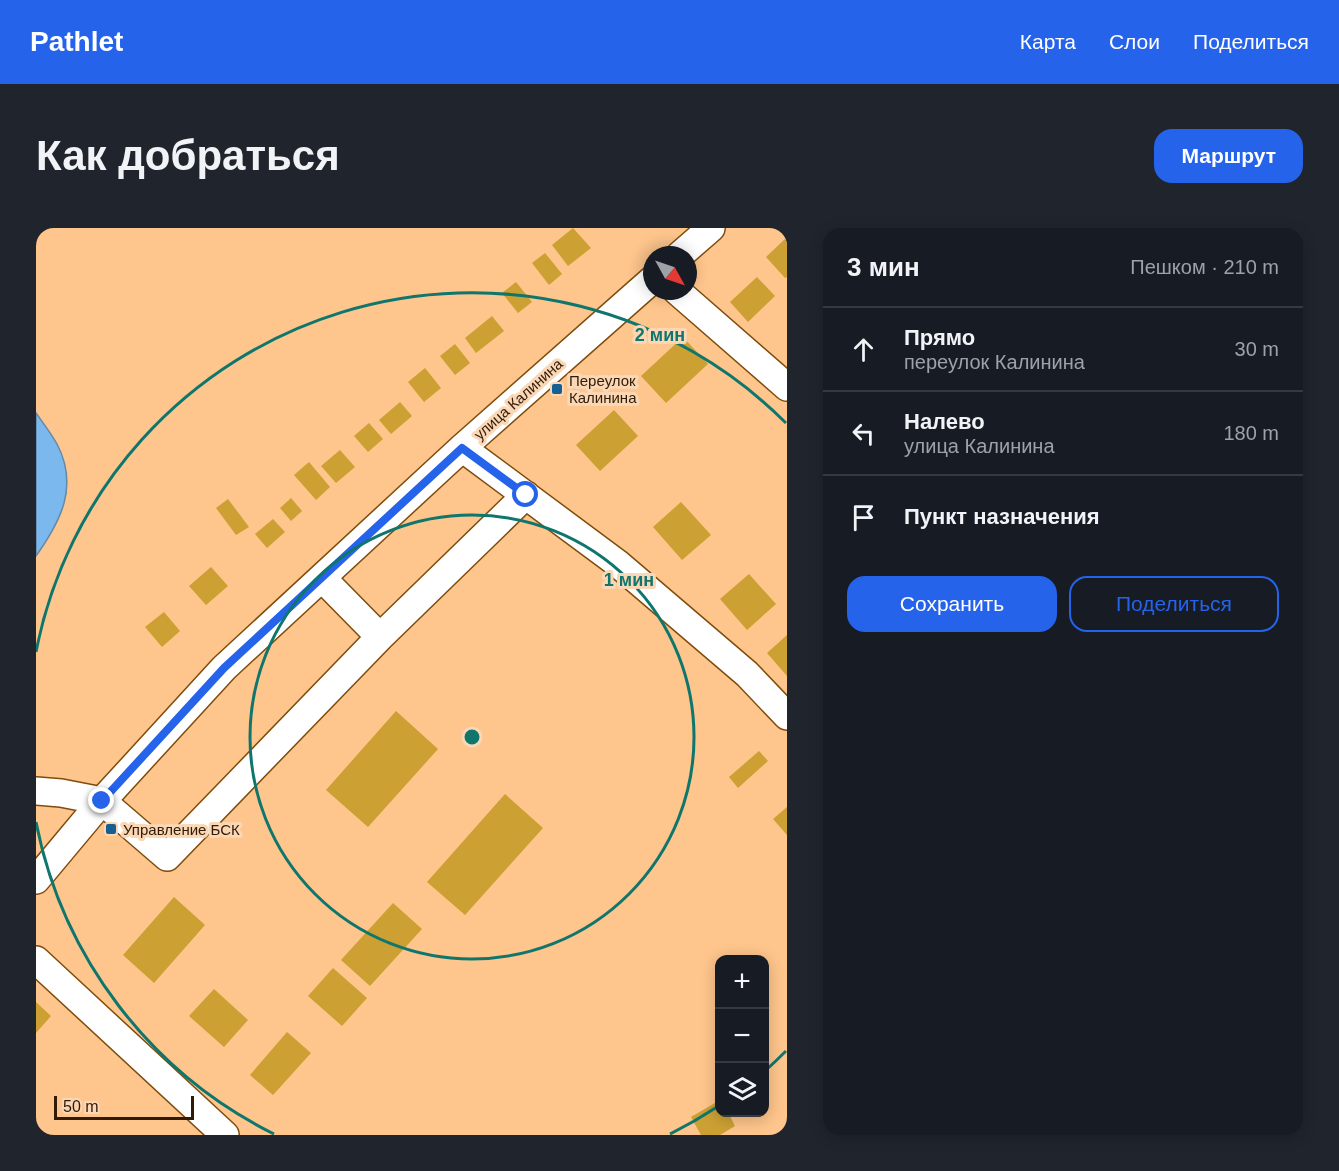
<!DOCTYPE html>
<html lang="ru">
<meta charset="utf-8">
<style>
:root{--surface:#171b24;--page:#20242c;--text:#f1f3f6;--muted:#9ea1a6;--line:#363941;--accent:#2563eb}
body{margin:0;font-family:Arial,sans-serif;background:var(--page);color:var(--text)}
.controls{position:absolute;right:18px;bottom:18px;display:grid;overflow:hidden;border-radius:12px;box-shadow:0 3px 15px #0003}
.controls button{width:54px;height:54px;display:grid;place-items:center;padding:0;border:0;border-bottom:2px solid var(--line);background:var(--surface);color:var(--text);font:30px sans-serif}
.compass{position:absolute;left:607px;top:18px;width:54px;height:54px;border-radius:50%;background:var(--surface);box-shadow:0 3px 15px #0003;rotate:130deg}
.scale{position:absolute;left:18px;bottom:15px;width:140px;box-sizing:border-box;padding-left:6px;border:3px solid #311b04;border-top:0;font-size:16px;line-height:21px;white-space:nowrap;color:#311b04;-webkit-text-stroke:4px #fad7b6;paint-order:stroke}
.stop{position:absolute;width:18px;height:18px;margin:-14px;border:4px solid #2563eb;border-radius:50%;background:#fff}
.stop.end{background:#2563eb;border-color:#fff;box-shadow:0 2px 6px #0008}
.list{margin:0;padding:0;list-style:none}
h2{display:flex;justify-content:space-between;align-items:center;height:78px;margin:0;padding:0 24px;font-size:26px}
h2 small{font-size:20px;font-weight:400;color:var(--muted)}
.list li{display:grid;grid-template-columns:39px 1fr auto;gap:18px;align-items:center;box-sizing:border-box;height:84px;padding:0 24px;border-top:2px solid var(--line)}
.list b{display:block;font-size:22px;white-space:nowrap}
.list p{margin:0;font-size:20px;white-space:nowrap;color:var(--muted)}
.list em{font-size:20px;font-style:normal;color:var(--muted)}
.actions{display:flex;gap:12px;padding:18px 24px}
.actions a{flex:1;padding:14px 0;border:2px solid var(--accent);border-radius:18px;text-align:center;font-size:21px;color:var(--accent)}
.actions .main{background:var(--accent);color:#fff}
.icon{flex:none;width:33px;height:33px;fill:none;stroke:currentColor;stroke-width:2;stroke-linecap:round;stroke-linejoin:round}
.map{position:relative;flex:none;width:751px;height:907px;overflow:hidden;border-radius:18px}
header{display:flex;align-items:center;gap:36px;box-sizing:border-box;height:84px;padding:0 30px;background:var(--accent);color:#fff}
header strong{font-size:28px}
nav{display:flex;gap:33px;margin-inline-start:auto;font-size:21px}
.intro{display:flex;align-items:center;justify-content:space-between;box-sizing:border-box;height:144px;padding:0 36px}
h1{margin:0;font-size:42px}
.button{padding:15px 27px;border-radius:18px;background:var(--accent);color:#fff;font-size:21px;font-weight:700}
main{display:flex;gap:36px;padding:0 36px}
aside{flex:1;background:var(--surface);border-radius:18px;box-shadow:0 3px 15px #0003}
.map>svg:first-child{display:block}
</style>
<header>
<strong>Pathlet</strong>
<nav><a>Карта</a><a>Слои</a><a>Поделиться</a></nav>
</header>
<div class="intro"><h1>Как добраться</h1><a class="button">Маршрут</a></div>
<main>
<div class="map">
<svg width="751" height="907" viewBox="0 0 751 907">
<rect width="100%" height="100%" fill="#fec58c"/>
<path fill="#7bb8ed" stroke="#6589a7" stroke-width="1.5" d="M0,185c7,10 15,20 21,31 22,42 4,77 -21,112z"/>
<path fill="#cca033" d="M537,0l18,20 -23,18 -16,-21z
M751,9v40l-2,1 -19,-21z
M509,25l17,21 -13,11 -17,-22z
M721,49l18,19 -27,26 -18,-20z
M480,54l16,20 -14,11 -16,-20z
M456,88l12,15 -28,22 -11,-15z
M647,109l25,27 -42,39 -25,-27z
M419,116l15,19 -15,12 -15,-19z
M389,140l16,20 -17,14 -16,-20z
M364,174l12,14 -21,18 -12,-14z
M578,182l24,26 -38,35 -24,-26z
M333,195l14,16 -15,13 -14,-16z
M304,222l15,17 -19,16 -15,-17z
M273,234l21,25 -14,13 -22,-25z
M255,270l11,13 -11,10 -11,-13z
M192,271l21,28 -13,8 -20,-27z
M645,274l30,33 -29,25 -29,-33z
M237,291l12,13 -18,16 -12,-14z
M175,339l17,19 -22,19 -17,-19z
M713,346l27,30 -29,26 -27,-31z
M128,384l16,19 -18,16 -17,-20z
M751,407v41l-20,-23z
M360,483l42,38 -70,78 -42,-37z
M723,523l9,10 -30,27 -9,-11z
M469,566l38,34 -78,87 -38,-33z
M751,579v28l-14,-16z
M138,669l31,28 -51,58 -31,-28z
M357,675l29,26 -52,57 -29,-26z
M297,740l34,30 -25,28 -34,-30z
M178,761l34,31 -24,27 -35,-31z
M0,774l15,14 -15,17z
M251,804l24,21 -38,42 -23,-20z
M684,872v12h8l7,14 -15,9h-19l-10,-18z"/>
<g fill="none" stroke-linecap="round" stroke-linejoin="round">
<defs>
<path id="minor" d="M644,27l31,-27
M641,63l110,96
M426,220l155,115 130,111 40,42
M344,409l146,-142
M0,563l25,2 41,8 65,56 213,-220 -58,-59
M0,652l66,-79 122,-133 238,-220 190,-168
M0,732l189,175"/>
</defs>
<use href="#minor" stroke="#7e4c0c" stroke-width="30"/>
<use href="#minor" stroke="#fff" stroke-width="27"/>
</g>
<g fill="none" stroke-linecap="round" stroke-linejoin="round">
<path stroke="#2563eb" stroke-width="8" d="M66,573l122,-133 238,-220 64,47"/>
</g>
<g fill="none" stroke="#0f766e" stroke-width="3">
<circle cx="436" cy="509" r="222"/>
<path d="M750 823A444 444 0 0 1 730 842M681 879A444 444 0 0 1 634 906M238 906A444 444 0 0 1 0 594M0 424A444 444 0 0 1 750 195"/>
</g>
<g fill="#165f93" stroke="#fad7b6" stroke-width="2">
<rect x="515" y="155" width="12" height="12" rx="3"/>
<rect x="69" y="595" width="12" height="12" rx="3"/>
</g>
<g text-anchor="middle" dominant-baseline="central" stroke-width="6" stroke-linejoin="round" paint-order="stroke">
<g font-size="15" fill="#311b04" stroke="#fad7b6" text-anchor="start">
<text x="533" y="152">Переулок<tspan x="533" dy="17">Калинина</tspan></text>
<text x="87" y="601">Управление БСК</text>
</g>
<g font-size="15" fill="#311b04" stroke="#fad7b6">
<text transform="translate(482 171) rotate(-42)">улица Калинина</text>
</g>
</g>
<circle cx="436" cy="509" r="9" fill="#0f766e" stroke="#fad7b6" stroke-width="3"/>
<g font-size="18" text-anchor="middle" font-weight="bold" fill="#0f766e" stroke="#fad7b6" stroke-width="6" stroke-linejoin="round" paint-order="stroke">
<text x="624" y="113">2 мин</text>
<text x="593" y="358">1 мин</text>
</g>
</svg>
<div class="controls">
<button>+</button>
<button>−</button>
<button><svg class="icon" aria-label="layers" viewBox="0 0 24 24"><path d="M12 4l9 5-9 5-9-5zM3 14l9 5 9-5"/></svg></button>
</div>
<svg class="compass" viewBox="-18 -18 36 36"><path d="M0-13l5 13h-10z" fill="#e53935"/><path d="M0 13l5-13h-10z" fill="#9ea1a6"/></svg>
<div class="scale">50 m</div>
<div class="stop" style="left:490px;top:267px"></div>
<div class="stop end" style="left:66px;top:573px"></div>
</div>
<aside>
<h2>3 мин<small>Пешком · 210 m</small></h2>
<ul class="list">
<li><svg class="icon" aria-label="ahead" viewBox="0 0 24 24"><path d="M12 20V5M6 11l6-6 6 6"/></svg><div><b>Прямо</b><p>переулок Калинина</p></div><em>30 m</em></li>
<li><svg class="icon" aria-label="left" viewBox="0 0 24 24"><path d="M17 20v-9H6M10 6l-5 5 5 5"/></svg><div><b>Налево</b><p>улица Калинина</p></div><em>180 m</em></li>
<li><svg class="icon" aria-label="arrive" viewBox="0 0 24 24"><path d="M6 21V4h12l-3 4 3 4H6"/></svg><div><b>Пункт назначения</b></div></li>
</ul>
<div class="actions"><a class="main">Сохранить</a><a>Поделиться</a></div>
</aside>
</main>
